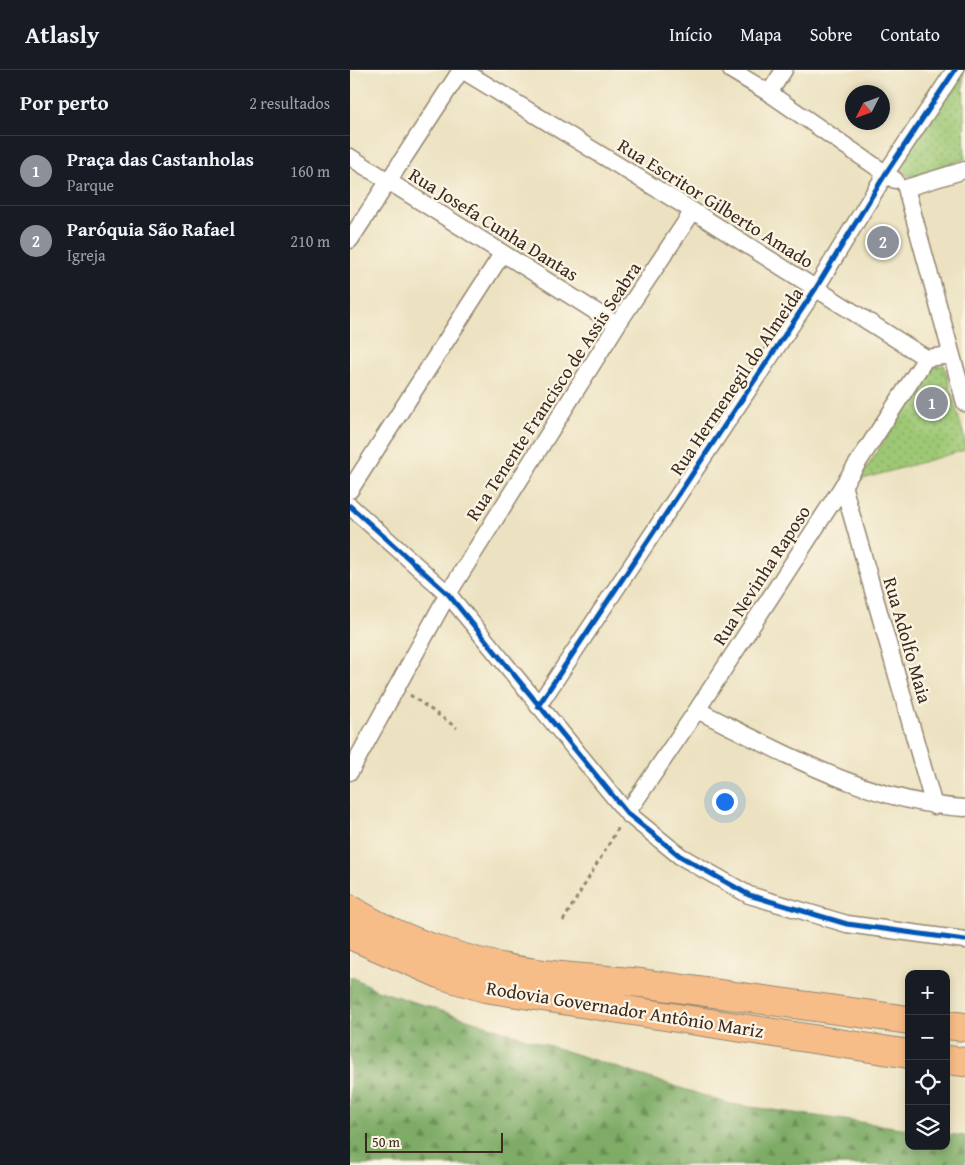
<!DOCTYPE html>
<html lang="pt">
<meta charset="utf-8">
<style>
:root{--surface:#171b24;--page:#242831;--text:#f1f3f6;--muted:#9ea1a6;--line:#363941;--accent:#8c9099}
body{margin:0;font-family:"Gentium Book Plus",serif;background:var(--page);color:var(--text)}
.controls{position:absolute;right:15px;bottom:15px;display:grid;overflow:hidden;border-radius:10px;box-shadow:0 2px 8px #0003}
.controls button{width:45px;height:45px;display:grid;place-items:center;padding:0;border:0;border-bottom:1px solid var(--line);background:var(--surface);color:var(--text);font:25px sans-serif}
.compass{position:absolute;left:495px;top:15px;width:45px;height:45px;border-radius:50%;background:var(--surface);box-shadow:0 2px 8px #0003;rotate:228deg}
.scale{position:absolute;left:15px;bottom:12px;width:138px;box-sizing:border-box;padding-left:5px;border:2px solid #3b2a1e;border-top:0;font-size:14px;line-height:18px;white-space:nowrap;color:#3b2a1e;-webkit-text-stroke:4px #fcf5e5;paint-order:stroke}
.you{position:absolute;left:374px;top:731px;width:18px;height:18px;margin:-12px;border:4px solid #fff;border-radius:50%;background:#1a73e8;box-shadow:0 0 0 8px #1a73e833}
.badge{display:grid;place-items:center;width:32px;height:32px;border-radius:50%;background:var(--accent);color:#fff;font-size:16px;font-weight:700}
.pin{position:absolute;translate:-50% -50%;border:2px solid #fff;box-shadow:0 1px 5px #0006}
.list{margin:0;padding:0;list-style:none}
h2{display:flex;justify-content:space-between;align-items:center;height:65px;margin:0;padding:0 20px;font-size:21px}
h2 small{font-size:16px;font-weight:400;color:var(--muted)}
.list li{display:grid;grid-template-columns:32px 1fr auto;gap:15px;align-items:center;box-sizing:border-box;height:70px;padding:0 20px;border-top:1px solid var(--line)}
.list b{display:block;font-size:19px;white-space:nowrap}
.list p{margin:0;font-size:16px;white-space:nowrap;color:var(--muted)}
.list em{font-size:16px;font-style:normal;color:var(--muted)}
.icon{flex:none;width:28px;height:28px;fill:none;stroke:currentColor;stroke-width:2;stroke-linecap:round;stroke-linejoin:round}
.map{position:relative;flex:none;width:615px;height:1095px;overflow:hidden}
header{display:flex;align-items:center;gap:30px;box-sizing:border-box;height:70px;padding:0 25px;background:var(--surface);border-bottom:1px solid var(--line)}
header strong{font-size:24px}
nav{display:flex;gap:28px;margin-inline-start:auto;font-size:18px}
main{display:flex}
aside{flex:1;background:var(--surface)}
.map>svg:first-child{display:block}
</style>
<header>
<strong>Atlasly</strong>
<nav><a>Início</a><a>Mapa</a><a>Sobre</a><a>Contato</a></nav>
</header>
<main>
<aside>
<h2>Por perto<small>2 resultados</small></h2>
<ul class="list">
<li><span class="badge">1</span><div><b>Praça das Castanholas</b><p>Parque</p></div><em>160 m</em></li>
<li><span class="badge">2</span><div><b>Paróquia São Rafael</b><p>Igreja</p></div><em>210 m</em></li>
</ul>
</aside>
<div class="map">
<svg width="615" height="1095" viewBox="0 0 615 1095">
<defs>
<pattern id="forest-firs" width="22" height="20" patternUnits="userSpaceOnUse" patternTransform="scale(1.25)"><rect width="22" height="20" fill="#7eac66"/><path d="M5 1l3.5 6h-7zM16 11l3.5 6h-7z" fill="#688c53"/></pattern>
<pattern id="park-dots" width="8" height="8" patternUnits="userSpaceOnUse" patternTransform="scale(1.25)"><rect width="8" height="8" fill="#9ec875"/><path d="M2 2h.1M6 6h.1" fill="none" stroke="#82a35f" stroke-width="1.8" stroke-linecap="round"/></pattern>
</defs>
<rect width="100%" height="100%" fill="#fcf5e5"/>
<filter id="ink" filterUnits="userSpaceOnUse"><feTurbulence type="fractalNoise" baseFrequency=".02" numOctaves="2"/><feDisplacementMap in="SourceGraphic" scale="10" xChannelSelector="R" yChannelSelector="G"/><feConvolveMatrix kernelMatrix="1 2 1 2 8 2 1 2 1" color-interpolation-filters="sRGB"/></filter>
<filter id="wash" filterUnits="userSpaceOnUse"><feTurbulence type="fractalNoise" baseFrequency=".0096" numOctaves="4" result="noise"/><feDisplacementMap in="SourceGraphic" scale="20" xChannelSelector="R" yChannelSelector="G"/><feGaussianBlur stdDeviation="1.12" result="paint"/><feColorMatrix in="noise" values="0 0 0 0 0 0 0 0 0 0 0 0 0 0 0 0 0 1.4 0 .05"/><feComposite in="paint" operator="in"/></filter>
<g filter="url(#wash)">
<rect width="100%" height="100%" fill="#ece2c1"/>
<path fill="url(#forest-firs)" stroke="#5c6b42" d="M0,906l27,14 353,114 179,25v17h37v-12l19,2v29h-615z"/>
<path fill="url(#park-dots)" stroke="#6c794a" d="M613,0l2,89 -53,18 -7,-3 -6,-7z
M594,295l21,75v10l-106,30 73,-113z"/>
</g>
<g filter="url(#ink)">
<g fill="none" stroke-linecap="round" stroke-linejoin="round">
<defs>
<path id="minor" d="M112,0l231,141 233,147 26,-3
M381,0l38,23 126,87
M419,23l15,-23
M0,87l267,168
M556,118l59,215
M556,118l59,-18
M0,170l111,-170
M493,415l91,321
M0,420l152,-236
M0,436l98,88 179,219 53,43 69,39 98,29 118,16
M188,636l278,-418 70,-115 69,-103
M347,640c85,42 172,93 268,98
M0,702l98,-178 169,-269 76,-114
M277,743l70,-103 229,-352"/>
<path id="trunk" d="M0,839c48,32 128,57 186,64 35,5 70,6 105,10 90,12 179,25 268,37
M0,865l92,40 43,13 424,66
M596,955l19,2
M596,990l19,2"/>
</defs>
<use href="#minor" stroke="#948670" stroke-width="19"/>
<use href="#trunk" stroke="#948670" stroke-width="30"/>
<path stroke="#948670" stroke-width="3" stroke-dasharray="4 4" stroke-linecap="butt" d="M60,625l47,33
M213,851l56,-94"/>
<use href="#minor" stroke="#fff" stroke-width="16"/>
<use href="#trunk" stroke="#f7bd88" stroke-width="28"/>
<defs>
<path id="cycleway" d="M0,436l98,88 179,219 53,43 69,39 98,29 118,16
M188,636l278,-418 70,-115 69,-103"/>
</defs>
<use href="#cycleway" stroke="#fcf5e5" stroke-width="8"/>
<use href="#cycleway" stroke="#0057b8" stroke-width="5"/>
</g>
</g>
<g text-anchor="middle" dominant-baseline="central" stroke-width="4.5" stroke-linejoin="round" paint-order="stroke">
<g font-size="19" fill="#3b2a1e" stroke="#fcf5e5">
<text transform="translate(366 133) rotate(32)">Rua Escritor Gilberto Amado</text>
<text transform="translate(144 154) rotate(32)">Rua Josefa Cunha Dantas</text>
<text transform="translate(386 311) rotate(-56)">Rua Hermenegil do Almeida</text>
<text transform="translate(203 321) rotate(-57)">Rua Tenente Francisco de Assis Seabra</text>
<text transform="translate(411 505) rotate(-57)">Rua Nevinha Raposo</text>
<text transform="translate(558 570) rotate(74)">Rua Adolfo Maia</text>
<text transform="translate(275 939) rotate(9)">Rodovia Governador Antônio Mariz</text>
</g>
</g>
</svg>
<div class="controls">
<button>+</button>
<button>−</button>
<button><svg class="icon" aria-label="locate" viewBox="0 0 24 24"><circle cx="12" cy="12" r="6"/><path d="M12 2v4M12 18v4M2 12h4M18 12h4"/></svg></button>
<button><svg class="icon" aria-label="layers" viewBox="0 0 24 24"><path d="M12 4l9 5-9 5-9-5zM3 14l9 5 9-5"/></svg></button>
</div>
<svg class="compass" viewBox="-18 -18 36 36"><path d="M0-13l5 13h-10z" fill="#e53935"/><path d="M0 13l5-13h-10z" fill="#9ea1a6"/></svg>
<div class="scale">50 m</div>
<div class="you"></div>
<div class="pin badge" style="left:582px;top:333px">1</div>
<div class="pin badge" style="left:533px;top:172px">2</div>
</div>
</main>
